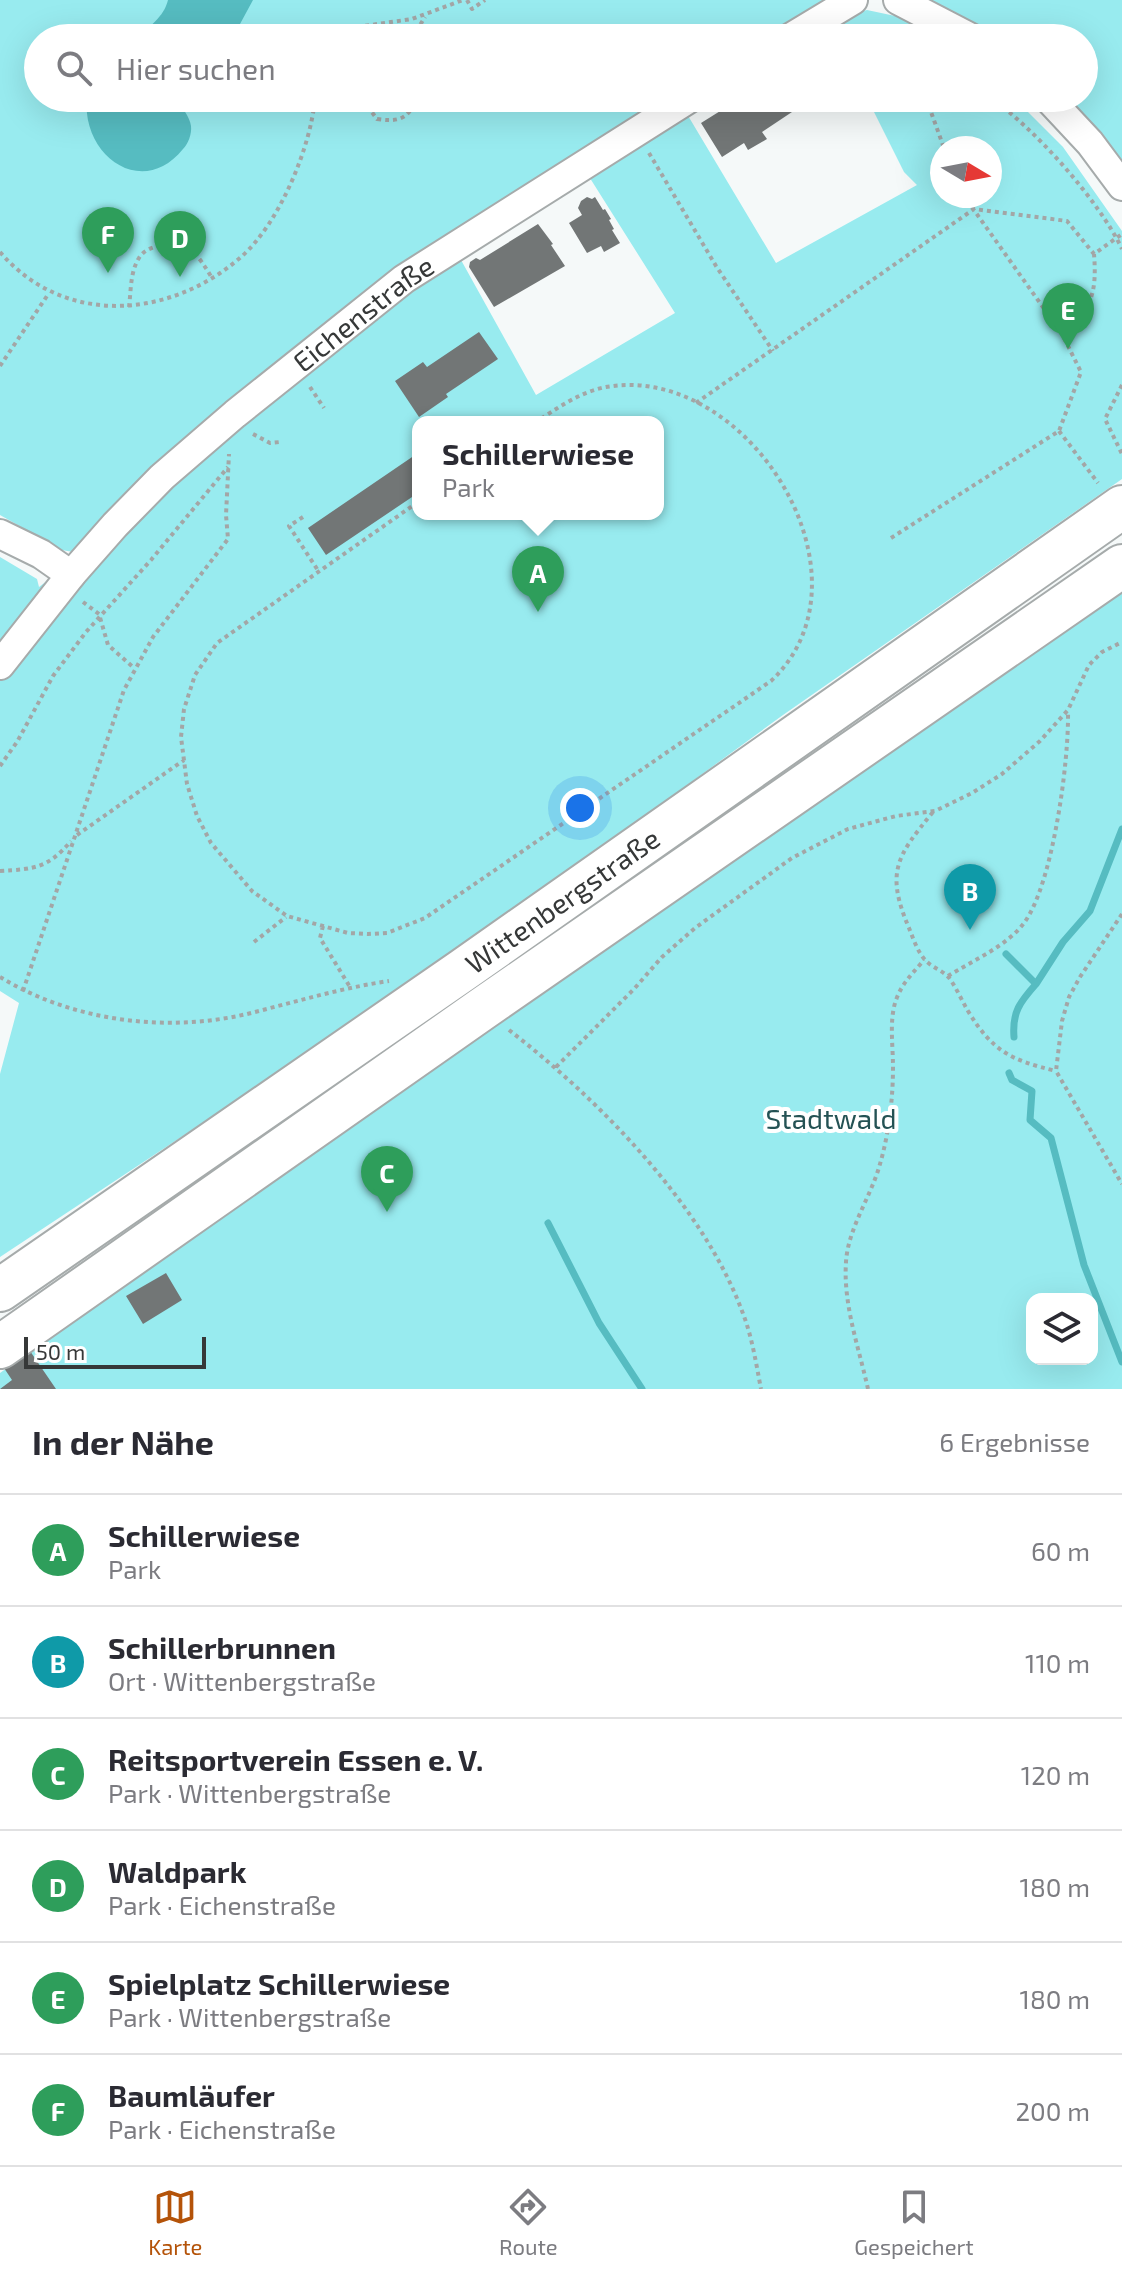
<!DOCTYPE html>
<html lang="de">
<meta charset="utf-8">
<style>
:root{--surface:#fff;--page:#f7f7f7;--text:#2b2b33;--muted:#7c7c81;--line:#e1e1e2;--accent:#b45309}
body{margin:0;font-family:"Exo 2",sans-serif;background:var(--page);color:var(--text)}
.controls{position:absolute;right:24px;bottom:24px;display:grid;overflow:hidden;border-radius:16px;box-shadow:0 8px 32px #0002}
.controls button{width:72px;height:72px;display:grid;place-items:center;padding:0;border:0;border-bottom:2px solid var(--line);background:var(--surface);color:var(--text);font:40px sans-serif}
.compass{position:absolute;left:930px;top:136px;width:72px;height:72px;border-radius:50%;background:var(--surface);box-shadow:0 8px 32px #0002;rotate:100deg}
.scale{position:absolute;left:24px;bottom:20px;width:182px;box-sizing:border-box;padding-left:8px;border:4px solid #363838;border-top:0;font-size:22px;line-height:28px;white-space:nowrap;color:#363838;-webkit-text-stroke:6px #fff;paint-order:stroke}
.you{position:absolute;left:580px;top:808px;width:28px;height:28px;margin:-20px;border:6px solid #fff;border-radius:50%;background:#1a73e8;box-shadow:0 0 0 12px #1a73e833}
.badge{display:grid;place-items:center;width:52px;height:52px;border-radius:50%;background:var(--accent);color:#fff;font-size:26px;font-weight:700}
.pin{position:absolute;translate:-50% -66px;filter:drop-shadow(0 2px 4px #0008)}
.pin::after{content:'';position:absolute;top:42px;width:28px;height:24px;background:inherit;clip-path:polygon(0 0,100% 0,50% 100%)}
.popup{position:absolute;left:412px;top:416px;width:252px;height:104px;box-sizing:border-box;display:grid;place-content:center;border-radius:16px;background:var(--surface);filter:drop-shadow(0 2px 6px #0005);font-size:26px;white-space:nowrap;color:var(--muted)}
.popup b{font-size:30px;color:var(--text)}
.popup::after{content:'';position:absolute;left:50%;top:100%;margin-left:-16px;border:16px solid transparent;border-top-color:var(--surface)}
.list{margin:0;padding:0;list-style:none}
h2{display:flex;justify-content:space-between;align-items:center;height:104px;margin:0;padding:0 32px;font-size:34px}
h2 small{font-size:26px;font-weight:400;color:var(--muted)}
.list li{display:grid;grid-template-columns:52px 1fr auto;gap:24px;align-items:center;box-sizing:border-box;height:112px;padding:0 32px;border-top:2px solid var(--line)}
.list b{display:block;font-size:30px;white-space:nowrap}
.list p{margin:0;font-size:26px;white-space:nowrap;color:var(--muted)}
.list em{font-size:26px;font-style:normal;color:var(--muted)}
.icon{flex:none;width:44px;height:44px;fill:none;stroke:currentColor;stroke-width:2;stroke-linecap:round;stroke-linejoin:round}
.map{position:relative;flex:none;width:1122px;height:1389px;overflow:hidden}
.search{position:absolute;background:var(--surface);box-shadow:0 8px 32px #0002;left:24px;right:24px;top:24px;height:88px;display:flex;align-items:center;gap:20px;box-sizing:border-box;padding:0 28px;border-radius:44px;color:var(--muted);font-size:30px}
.sheet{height:776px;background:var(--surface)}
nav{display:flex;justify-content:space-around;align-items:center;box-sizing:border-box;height:112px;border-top:2px solid var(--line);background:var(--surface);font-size:22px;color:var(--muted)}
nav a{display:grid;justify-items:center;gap:4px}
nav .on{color:var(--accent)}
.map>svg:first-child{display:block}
</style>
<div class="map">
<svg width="1122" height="1389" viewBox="0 0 1122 1389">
<rect width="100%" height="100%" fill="#f5f9f9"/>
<path fill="#98ebef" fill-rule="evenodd" d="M0,0h826l-59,38h-729v60h637l-181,112 -421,342 -11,-2 -62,-35z
M914,0h208v171l-61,-73h23v-60h-102z
M867,10l47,10 40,18h-118l-9,-18z
M867,98h147l49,49 59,84v248l-339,236 -342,250 -441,292v-183l19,-71 -19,-12v-434l37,22 2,8 76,-58 341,-278 80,144 139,-82 -87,-138 99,-61 89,149 141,-78 -13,-13zM942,148h48v48h-48zM418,422h240v92h-240z
M1122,587v802h-1122v-16l455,-322zM1032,1299h60v60h-60z"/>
<path fill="#56bcc1" d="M168,0h85l-13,24 -14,14h-90c13,-11 28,-21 32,-38z
M87,98h89c5,8 14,19 15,28 1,8 -3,18 -8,23 -41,51 -102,6 -96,-51z"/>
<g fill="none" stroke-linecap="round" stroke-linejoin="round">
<path stroke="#56bcc1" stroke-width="7" d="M1006,954l30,30c-16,18 -24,28 -22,53
M1036,984l27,-42 27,-31 32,-82
M1009,1073l3,7 20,11 -2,29 21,18 33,127 38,97
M548,1223l51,100 43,66"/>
</g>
<path fill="#727676" d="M741,98h42l9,14 -30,20 5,7 -19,11 -4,-7 -22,14 -21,-34z
M587,197l5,2 3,-2 8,13 2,-1 6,10 -2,1 5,9 -2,1 8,13 -16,9 -3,-6 -14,7 -18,-30 13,-8 -4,-7 3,-7z
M538,224l15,20 -2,1 14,21 -71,41 -25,-40 1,-5 6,-4 4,2z
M479,332l19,27 -52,35 2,3 -29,20 -24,-36 28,-19 4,5z
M418,453v40l-92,62 -18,-27z
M166,1273l16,27 -39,24 -17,-28z
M30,1351l26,38h-56l12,-9 -8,-12z"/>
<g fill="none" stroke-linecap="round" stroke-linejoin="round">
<defs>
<g id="minor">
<path d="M898,0l73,38"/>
<path d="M790,38l63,-38"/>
<path d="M1048,98l42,45 32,43"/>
<path d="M0,534l41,20 30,21"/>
<path id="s1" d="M0,665l71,-90 44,-50 47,-48 73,-63 169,-135 286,-181"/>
</g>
<g id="secondary">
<path id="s2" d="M0,1290l463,-320 659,-463"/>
<path d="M0,1347l482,-338 640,-443"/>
</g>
</defs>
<use href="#minor" stroke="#a6abab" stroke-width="32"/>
<use href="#secondary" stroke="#a6abab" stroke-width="46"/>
<path stroke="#a3a6a6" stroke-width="4" stroke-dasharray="4 4" stroke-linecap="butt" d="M467,0l5,9 13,-9
M297,31l15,7
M320,38l9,-7 83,-12 51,-19
M412,38l13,-21
M367,98l1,9 9,12c20,3 33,1 38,-21
M926,98l18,50
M990,98c43,28 110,104 132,151
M649,153l67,113 57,85
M0,252c64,75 170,67 241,5 38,-33 70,-110 74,-159
M129,307c2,-15 1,-35 10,-49 4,-7 13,-11 20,-12 29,-7 39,9 53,32
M1062,334c30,-24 35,-42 32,-80
M0,366l49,-73
M1122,385l-17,34 17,35
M310,387l14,21
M696,403l278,-194 93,12 27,33 28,-20
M442,422l6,-3 2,3
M1059,431l39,52
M253,434l17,9 10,-1
M418,502l-201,141 -22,32 -11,34 -3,28 6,47 10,32 14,27 41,48 35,25 61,17 20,1 19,-1 38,-15 346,-237c109,-102 -19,-312 -158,-295 -29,3 -54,21 -77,36
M303,517l-14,9 30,46
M891,538l168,-107 22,-59 -19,-38 -98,-138
M83,602l16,12 9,31 26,23
M0,766l17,-24 36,-66 33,-44 65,-72 77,-93
M933,812c-36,44 -48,60 -24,116 4,10 9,25 17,33 7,7 18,10 24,18 7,10 12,22 18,32 25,41 43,49 88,60
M77,835l107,-75
M0,871c35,-2 48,-3 71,-30
M1122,914l-42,63 -11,20 -7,24 -6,50 66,113
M323,926l-3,12 30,49
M254,942l32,-25
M948,976c24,-15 59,-30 76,-53 29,-39 45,-162 44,-211
M0,977c72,44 165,56 247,37 48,-12 94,-26 142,-33
M23,991l101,-301 29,-53 75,-98 -2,-24 3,-61
M509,1030c89,69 193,174 233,281 10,25 14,52 19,78
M556,1067l78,-78 28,-32 33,-29 97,-70 56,-29 48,-13 39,-5 37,-18 30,-19 38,-33 28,-31 21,-45 13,-13 20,-10
M868,1389c-9,-41 -25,-84 -22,-127 2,-34 25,-65 34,-98 9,-31 13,-65 13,-97 0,-22 -4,-47 3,-67 6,-17 17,-27 28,-40"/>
<use href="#minor" stroke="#fff" stroke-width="28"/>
<use href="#secondary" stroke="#fff" stroke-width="42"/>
</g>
<circle fill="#829d9e" cx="1058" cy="304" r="9"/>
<g text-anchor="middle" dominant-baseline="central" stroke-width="8" stroke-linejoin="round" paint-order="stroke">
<g font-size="28" fill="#363838" stroke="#fff">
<text stroke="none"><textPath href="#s1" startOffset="508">Eichenstraße</textPath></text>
<text stroke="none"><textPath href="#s2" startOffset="684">Wittenbergstraße</textPath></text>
</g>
<g font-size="28" fill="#245254" stroke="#fff">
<text x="831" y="1118">Stadtwald</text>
</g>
</g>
</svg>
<div class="controls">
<button><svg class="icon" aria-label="layers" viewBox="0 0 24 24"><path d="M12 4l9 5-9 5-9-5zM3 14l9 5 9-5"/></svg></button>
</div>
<svg class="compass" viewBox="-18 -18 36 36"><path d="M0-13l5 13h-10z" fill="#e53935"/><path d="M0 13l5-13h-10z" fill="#7c7c81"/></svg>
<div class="scale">50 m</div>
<div class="you"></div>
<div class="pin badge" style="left:538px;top:612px;background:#2e9e5b">A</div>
<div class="popup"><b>Schillerwiese</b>Park</div>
<div class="pin badge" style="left:970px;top:930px;background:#0f9aa8">B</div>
<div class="pin badge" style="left:387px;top:1212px;background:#2e9e5b">C</div>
<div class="pin badge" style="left:180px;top:277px;background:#2e9e5b">D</div>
<div class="pin badge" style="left:1068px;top:349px;background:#2e9e5b">E</div>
<div class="pin badge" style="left:108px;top:273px;background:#2e9e5b">F</div>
<div class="search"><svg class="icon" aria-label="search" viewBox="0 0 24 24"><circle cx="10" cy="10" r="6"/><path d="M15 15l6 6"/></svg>Hier suchen</div>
</div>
<section class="sheet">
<h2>In der Nähe<small>6 Ergebnisse</small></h2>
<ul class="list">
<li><span class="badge" style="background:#2e9e5b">A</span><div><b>Schillerwiese</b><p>Park</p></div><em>60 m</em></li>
<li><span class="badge" style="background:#0f9aa8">B</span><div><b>Schillerbrunnen</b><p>Ort · Wittenbergstraße</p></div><em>110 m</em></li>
<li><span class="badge" style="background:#2e9e5b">C</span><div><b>Reitsportverein Essen e. V.</b><p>Park · Wittenbergstraße</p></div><em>120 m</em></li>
<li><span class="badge" style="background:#2e9e5b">D</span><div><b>Waldpark</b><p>Park · Eichenstraße</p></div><em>180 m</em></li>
<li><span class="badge" style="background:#2e9e5b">E</span><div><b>Spielplatz Schillerwiese</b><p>Park · Wittenbergstraße</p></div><em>180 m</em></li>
<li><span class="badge" style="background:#2e9e5b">F</span><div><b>Baumläufer</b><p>Park · Eichenstraße</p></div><em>200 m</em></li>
</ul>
</section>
<nav>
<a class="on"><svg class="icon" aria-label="map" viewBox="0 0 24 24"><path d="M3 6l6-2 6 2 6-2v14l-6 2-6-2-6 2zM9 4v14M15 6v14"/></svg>Karte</a>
<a><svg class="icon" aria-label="directions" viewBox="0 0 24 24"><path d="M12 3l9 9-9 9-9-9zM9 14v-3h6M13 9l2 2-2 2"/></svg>Route</a>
<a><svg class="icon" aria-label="saved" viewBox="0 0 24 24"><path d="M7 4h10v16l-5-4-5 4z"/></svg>Gespeichert</a>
</nav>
